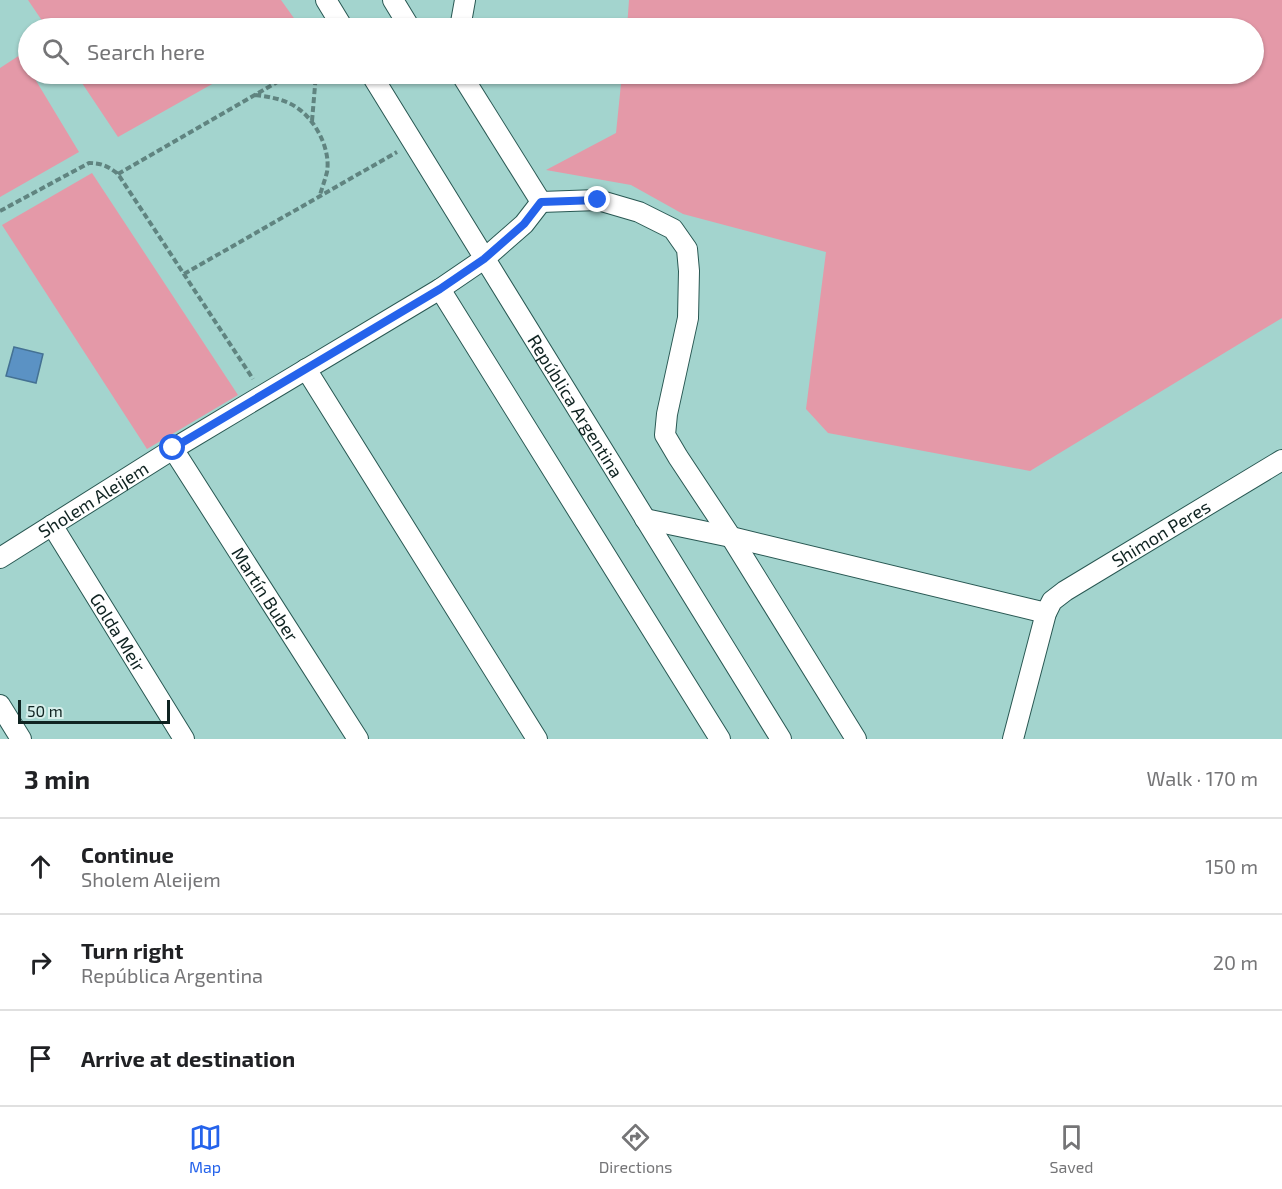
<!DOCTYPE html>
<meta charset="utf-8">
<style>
:root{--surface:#fff;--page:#f2f2f2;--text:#202124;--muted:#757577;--line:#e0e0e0;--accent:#2563eb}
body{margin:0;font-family:"Exo 2",sans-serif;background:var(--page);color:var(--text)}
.scale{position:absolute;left:18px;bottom:15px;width:152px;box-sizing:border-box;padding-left:6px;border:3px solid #0f2321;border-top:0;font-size:16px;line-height:21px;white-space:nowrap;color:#0f2321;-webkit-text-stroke:4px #d7efeb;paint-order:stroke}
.stop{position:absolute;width:18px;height:18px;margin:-14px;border:4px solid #2563eb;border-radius:50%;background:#fff}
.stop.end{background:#2563eb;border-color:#fff;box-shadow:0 2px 6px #0008}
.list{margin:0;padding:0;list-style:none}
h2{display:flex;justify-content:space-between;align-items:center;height:78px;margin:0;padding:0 24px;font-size:26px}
h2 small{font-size:20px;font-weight:400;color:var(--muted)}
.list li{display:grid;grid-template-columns:39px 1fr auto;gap:18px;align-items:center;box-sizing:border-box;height:96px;padding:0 24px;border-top:2px solid var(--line)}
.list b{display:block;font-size:22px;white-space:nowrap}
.list p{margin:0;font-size:20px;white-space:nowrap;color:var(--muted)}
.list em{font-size:20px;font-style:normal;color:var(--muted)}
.icon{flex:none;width:33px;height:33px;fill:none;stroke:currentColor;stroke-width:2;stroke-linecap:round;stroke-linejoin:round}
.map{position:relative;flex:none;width:1282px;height:739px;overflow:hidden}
.search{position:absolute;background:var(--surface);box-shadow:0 2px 4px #0004;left:18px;right:18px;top:18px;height:66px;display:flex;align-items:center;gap:15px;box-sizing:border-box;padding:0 21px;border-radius:33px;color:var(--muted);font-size:22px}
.sheet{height:366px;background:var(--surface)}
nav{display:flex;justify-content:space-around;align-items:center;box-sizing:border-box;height:84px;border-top:2px solid var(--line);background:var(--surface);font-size:16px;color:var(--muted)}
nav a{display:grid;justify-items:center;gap:3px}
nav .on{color:var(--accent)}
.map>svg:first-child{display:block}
</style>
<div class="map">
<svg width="1282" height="739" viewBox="0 0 1282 739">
<rect width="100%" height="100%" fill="#a3d4ce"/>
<path fill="#e499a8" d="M28,0h253l20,28h-254z
M629,0h653v318l-252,153 -202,-38 -22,-24 20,-157 -143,-38 -52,-29 -85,-15 70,-37 6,-59h632v-46h-627z
M20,55l8,13v6h4l47,78 -79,45v-129z
M76,74h154l-112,63z
M92,173l146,222 -91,54 -145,-224z"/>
<path fill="#5b92c4" stroke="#447193" stroke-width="1.5" d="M14,347l29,7 -7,29 -30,-7z"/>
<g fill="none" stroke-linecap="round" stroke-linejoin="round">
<defs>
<g id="street">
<path d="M326,0l17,28"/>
<path d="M393,0l17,28"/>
<path d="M460,28l5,-28"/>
<path id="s1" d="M371,74l410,665"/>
<path d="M461,74l80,128"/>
<path d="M541,202l57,-2 41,12 34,17 14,20 2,22 -1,47 -21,96 -2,21 13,22 53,80 125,202"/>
<path d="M440,289l280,450"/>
<path d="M306,369l231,370"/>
<path id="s2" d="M173,449l185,290"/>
<path d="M645,519l86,18 315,76"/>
<path id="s3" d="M52,525l132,214"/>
<path id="s4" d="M0,558l173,-109 267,-160 44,-30 40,-35 17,-22"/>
<path d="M0,705l21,34"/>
<path id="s5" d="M1013,739l33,-126 6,-12 13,-10 217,-131"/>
</g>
</defs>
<use href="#street" stroke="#295853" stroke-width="22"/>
<path stroke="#608480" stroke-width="4" stroke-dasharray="6 3" stroke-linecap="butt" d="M255,95c15,2 29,4 41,12 19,12 35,42 31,65 -2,8 -5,16 -7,23
M312,121l4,-47
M118,174l173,-100
M0,211l89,-48c12,0 19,3 29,11l135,205
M184,274l213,-122"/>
<use href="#street" stroke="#fff" stroke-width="20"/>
</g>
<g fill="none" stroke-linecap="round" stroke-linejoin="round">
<path stroke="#2563eb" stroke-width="8" d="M173,448l267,-159 44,-30 40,-35 17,-22 57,-2"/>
</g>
<g text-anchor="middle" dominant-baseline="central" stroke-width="6" stroke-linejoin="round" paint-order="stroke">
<g font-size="18" fill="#0f2321" stroke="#d7efeb">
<text stroke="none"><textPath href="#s1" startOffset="390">República Argentina</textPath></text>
<text stroke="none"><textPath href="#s4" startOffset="110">Sholem Aleijem</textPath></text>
<text stroke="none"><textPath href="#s5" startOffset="272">Shimon Peres</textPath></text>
<text stroke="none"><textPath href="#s2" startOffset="172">Martín Buber</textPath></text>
<text stroke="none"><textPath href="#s3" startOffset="126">Golda Meir</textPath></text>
</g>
</g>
</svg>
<div class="scale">50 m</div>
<div class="stop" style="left:173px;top:448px"></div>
<div class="stop end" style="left:598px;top:200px"></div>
<div class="search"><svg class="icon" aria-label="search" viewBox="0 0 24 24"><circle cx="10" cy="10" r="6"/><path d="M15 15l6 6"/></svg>Search here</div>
</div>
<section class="sheet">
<h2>3 min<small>Walk · 170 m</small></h2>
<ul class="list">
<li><svg class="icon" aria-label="ahead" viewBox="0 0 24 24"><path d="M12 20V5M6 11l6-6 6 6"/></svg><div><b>Continue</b><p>Sholem Aleijem</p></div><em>150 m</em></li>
<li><svg class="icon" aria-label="right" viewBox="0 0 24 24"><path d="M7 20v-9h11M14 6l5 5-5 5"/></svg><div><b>Turn right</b><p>República Argentina</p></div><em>20 m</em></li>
<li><svg class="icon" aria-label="arrive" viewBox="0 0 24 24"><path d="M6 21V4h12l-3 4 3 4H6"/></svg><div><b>Arrive at destination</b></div></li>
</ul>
</section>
<nav>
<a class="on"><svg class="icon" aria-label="map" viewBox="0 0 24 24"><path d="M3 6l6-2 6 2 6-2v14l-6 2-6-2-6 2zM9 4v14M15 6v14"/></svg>Map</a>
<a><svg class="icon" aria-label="directions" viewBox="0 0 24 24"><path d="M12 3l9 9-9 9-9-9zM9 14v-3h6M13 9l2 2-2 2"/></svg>Directions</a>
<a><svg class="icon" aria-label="saved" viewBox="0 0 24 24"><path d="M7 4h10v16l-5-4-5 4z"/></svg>Saved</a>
</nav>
